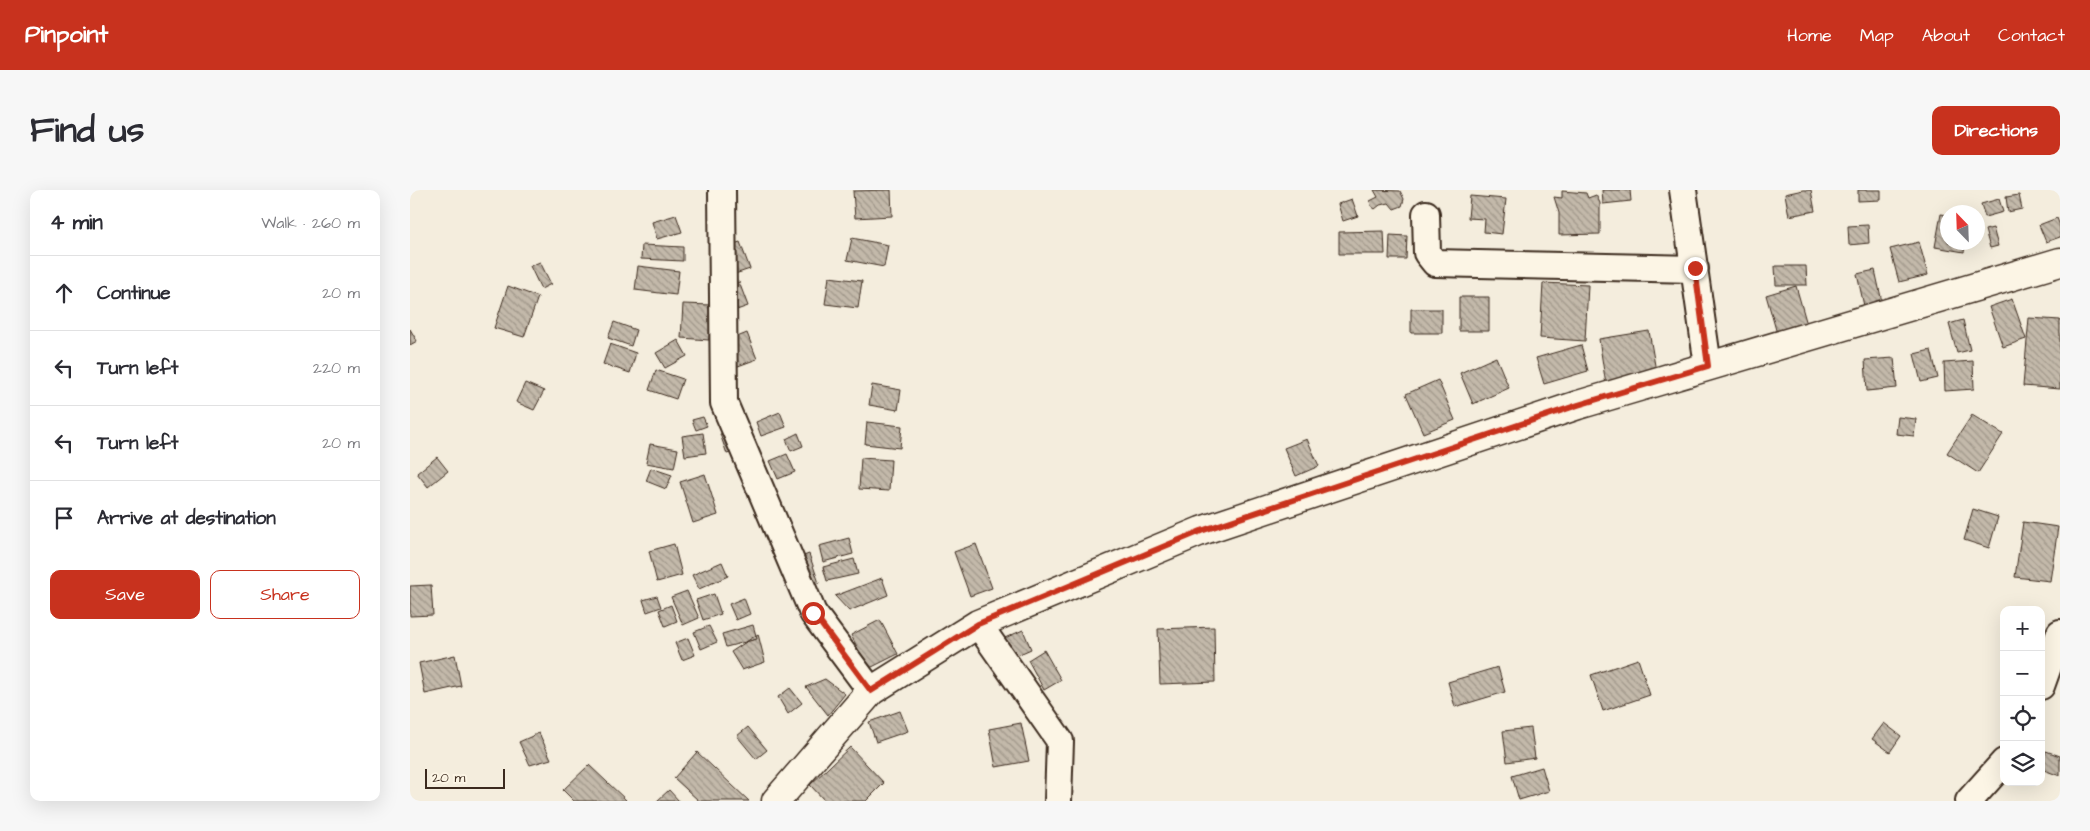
<!DOCTYPE html>
<meta charset="utf-8">
<style>
:root{--surface:#fff;--page:#f7f7f7;--text:#2b2b33;--muted:#7c7c81;--line:#e1e1e2;--accent:#c8321e}
body{margin:0;font-family:"Architects Daughter",sans-serif;background:var(--page);color:var(--text)}
.controls{position:absolute;right:15px;bottom:15px;display:grid;overflow:hidden;border-radius:10px;box-shadow:0 5px 20px #0002}
.controls button{width:45px;height:45px;display:grid;place-items:center;padding:0;border:0;border-bottom:1px solid var(--line);background:var(--surface);color:var(--text);font:25px sans-serif}
.compass{position:absolute;left:1530px;top:15px;width:45px;height:45px;border-radius:50%;background:var(--surface);box-shadow:0 5px 20px #0002;rotate:337deg}
.scale{position:absolute;left:15px;bottom:12px;width:80px;box-sizing:border-box;padding-left:5px;border:2px solid #3b2a1e;border-top:0;font-size:14px;line-height:18px;white-space:nowrap;color:#3b2a1e;-webkit-text-stroke:4px #fcf5e5;paint-order:stroke}
.stop{position:absolute;width:15px;height:15px;margin:-11px;border:4px solid #c8321e;border-radius:50%;background:#fff}
.stop.end{background:#c8321e;border-color:#fff;box-shadow:0 1px 5px #0008}
.list{margin:0;padding:0;list-style:none}
h2{display:flex;justify-content:space-between;align-items:center;height:65px;margin:0;padding:0 20px;font-size:21px}
h2 small{font-size:16px;font-weight:400;color:var(--muted)}
.list li{display:grid;grid-template-columns:32px 1fr auto;gap:15px;align-items:center;box-sizing:border-box;height:75px;padding:0 20px;border-top:1px solid var(--line)}
.list b{display:block;font-size:19px;white-space:nowrap}
.list em{font-size:16px;font-style:normal;color:var(--muted)}
.actions{display:flex;gap:10px;padding:15px 20px}
.actions a{flex:1;padding:11px 0;border:1px solid var(--accent);border-radius:10px;text-align:center;font-size:18px;color:var(--accent)}
.actions .main{background:var(--accent);color:#fff}
.icon{flex:none;width:28px;height:28px;fill:none;stroke:currentColor;stroke-width:2;stroke-linecap:round;stroke-linejoin:round}
.map{position:relative;flex:none;width:1650px;height:611px;overflow:hidden;border-radius:10px}
header{display:flex;align-items:center;gap:30px;box-sizing:border-box;height:70px;padding:0 25px;background:var(--accent);color:#fff}
header strong{font-size:24px}
nav{display:flex;gap:28px;margin-inline-start:auto;font-size:18px}
.intro{display:flex;align-items:center;justify-content:space-between;box-sizing:border-box;height:120px;padding:0 30px}
h1{margin:0;font-size:35px}
.button{padding:12px 22px;border-radius:10px;background:var(--accent);color:#fff;font-size:18px;font-weight:700}
main{display:flex;gap:30px;padding:0 30px}
aside{flex:1;background:var(--surface);border-radius:10px;box-shadow:0 5px 20px #0002}
.map>svg:first-child{display:block}
</style>
<header>
<strong>Pinpoint</strong>
<nav><a>Home</a><a>Map</a><a>About</a><a>Contact</a></nav>
</header>
<div class="intro"><h1>Find us</h1><a class="button">Directions</a></div>
<main>
<aside>
<h2>4 min<small>Walk · 260 m</small></h2>
<ul class="list">
<li><svg class="icon" aria-label="ahead" viewBox="0 0 24 24"><path d="M12 20V5M6 11l6-6 6 6"/></svg><div><b>Continue</b></div><em>20 m</em></li>
<li><svg class="icon" aria-label="left" viewBox="0 0 24 24"><path d="M17 20v-9H6M10 6l-5 5 5 5"/></svg><div><b>Turn left</b></div><em>220 m</em></li>
<li><svg class="icon" aria-label="left" viewBox="0 0 24 24"><path d="M17 20v-9H6M10 6l-5 5 5 5"/></svg><div><b>Turn left</b></div><em>20 m</em></li>
<li><svg class="icon" aria-label="arrive" viewBox="0 0 24 24"><path d="M6 21V4h12l-3 4 3 4H6"/></svg><div><b>Arrive at destination</b></div></li>
</ul>
<div class="actions"><a class="main">Save</a><a>Share</a></div>
</aside>
<div class="map">
<svg width="1650" height="611" viewBox="0 0 1650 611">
<defs>
<pattern id="building-back-hatch" width="6" height="6" patternUnits="userSpaceOnUse" patternTransform="scale(1.25)"><rect width="6" height="6" fill="#c3b9aa"/><path d="M-1 5l2 2M0 0l6 6M5-1l2 2" fill="none" stroke="#a0978a"/></pattern>
</defs>
<rect width="100%" height="100%" fill="#f4eddd"/>
<filter id="ink" filterUnits="userSpaceOnUse"><feTurbulence type="fractalNoise" baseFrequency=".02" numOctaves="2"/><feDisplacementMap in="SourceGraphic" scale="10" xChannelSelector="R" yChannelSelector="G"/><feConvolveMatrix kernelMatrix="1 2 1 2 8 2 1 2 1" color-interpolation-filters="sRGB"/></filter>
<g filter="url(#ink)">
<path fill="url(#building-back-hatch)" stroke="#3b2a1e" d="M481,0l1,26 -37,2 -2,-27z
M964,0l26,1 4,8 -2,7 -8,3 -5,-6 -9,2 -5,4 -4,-3 -1,-5 8,-4z
M1192,0h28l1,11 -28,3z
M1393,0h8l4,21 -26,5 -4,-22z
M1448,0h23v10l-23,1z
M1152,1l24,2 2,5 8,-3 4,8v31l-41,1v-22l-5,-16 8,1z
M1609,5l3,14 -14,3 -2,-15z
M1060,6l36,3 -4,35 -18,-2 1,-13 -17,-1z
M942,9l6,17 -15,5 -5,-17z
M1589,9l4,13 -18,5 -4,-13z
M1531,24l7,1v27h18l-2,10 -29,-5z
M266,25l6,17 -25,7 -5,-17z
M1647,28l3,8v11l-14,5 -7,-17z
M1458,35l1,18 -20,2 -1,-19z
M1583,38l5,18 -8,2 -5,-18z
M974,41l1,23h-46v-22z
M980,45l17,1 -1,23h-17z
M442,48l36,7 -4,22 -37,-7z
M330,52l10,27 -24,8 -10,-27z
M1509,52l9,33 -29,7 -9,-33z
M232,55l41,2v14l-42,-2z
M130,72l11,22 -10,5 -11,-23z
M228,76l41,5 -3,24 -41,-5z
M1365,76h31l1,19h-31z
M1465,80l7,32 -18,4 -7,-32z
M419,87l33,4 -4,27 -33,-4z
M329,92l9,24 -28,10 -9,-23z
M1133,93l45,2 -3,56 -45,-3z
M98,96l30,11 -14,40 -30,-9z
M1386,96l12,42 -30,9 -12,-42z
M1049,107h30v34h-30z
M1602,109l14,40 -23,8 -14,-40z
M273,114l28,1 -2,35 -28,-2z
M1001,119h31v24h-31z
M1619,128l31,2v69l-37,-3z
M1553,130l7,30 -13,3 -8,-29z
M204,132l22,8 -5,16 -23,-8z
M0,139l7,12 -7,4z
M1239,141l8,46 -51,8 -7,-46z
M337,143l10,26 -27,10 -10,-25z
M268,150l9,16 -22,12 -9,-15z
M200,154l26,9 -6,20 -27,-9z
M1171,155l7,26 -44,13 -8,-26z
M1521,160l7,28 -17,4 -7,-28z
M1086,167l13,31 -36,16 -13,-31z
M1484,168l3,30 -30,3 -2,-31z
M1563,171l1,28 -29,2 -1,-28z
M246,180l27,9 -7,20 -27,-9z
M1028,190l17,40 -32,13 -17,-39z
M115,193l19,8 -10,19 -18,-8z
M462,195l29,5 -3,20 -29,-5z
M370,222l6,15 -25,9 -5,-14z
M1562,225l31,19 -25,39 -31,-20z
M293,227l4,9 -11,4 -4,-10z
M1488,227l18,2 -2,17 -18,-2z
M457,232l35,4 -2,22 -35,-4z
M323,240l7,20 -13,4 -7,-20z
M293,243l3,20 -21,3 -3,-20z
M388,243l5,13 -12,5 -5,-12z
M897,249l12,27 -23,10 -12,-28z
M240,254l28,5 -4,19 -28,-5z
M377,264l8,18 -17,7 -8,-18z
M27,267l11,14 -20,16 -11,-14z
M451,268l30,2 -2,31 -30,-2z
M241,278l21,7 -6,14 -20,-8z
M295,284l13,41 -25,8 -13,-41z
M1563,319l25,8 -9,31 -25,-8z
M1613,332l35,5 -8,54 -35,-4z
M439,348l4,16 -30,8 -4,-16z
M264,354l8,31 -25,7 -8,-31z
M566,354l16,44 -22,8 -16,-44z
M399,364l10,29 -19,6 -10,-28z
M444,369l4,15 -31,7 -4,-14z
M312,372l6,14 -29,13 -7,-14z
M472,388l6,17 -39,16 -14,-15z
M21,395l2,30 -23,1v-30z
M277,401l12,27 -16,7 -12,-28z
M304,404l7,20 -18,6 -7,-20z
M247,406l4,11 -14,5 -4,-12z
M334,408l6,16 -14,6 -7,-16z
M261,415l6,16 -12,5 -6,-16z
M470,430l18,34 -30,15 -17,-34z
M343,435l4,14 -31,8 -4,-13z
M299,436l8,16 -16,7 -7,-17z
M804,437l1,55 -55,2 -2,-55z
M613,440l8,19 -25,11 -8,-19z
M348,444l7,28 -23,8 -11,-18z
M278,448l7,17 -13,5 -7,-17z
M634,460l17,30 -17,10 -16,-30z
M45,465l6,31 -36,8 -6,-31z
M1228,469l12,36 -47,16 -12,-36z
M1088,477l7,25 -50,15 -7,-25z
M415,489l20,15 -17,21 -22,-28z
M380,498l12,15 -14,11 -10,-17z
M490,521l8,20 -32,11 -7,-20z
M611,533l8,38 -33,6 -7,-38z
M1474,533l17,13 -11,16 -18,-13z
M338,537l19,23 -11,9 -19,-23z
M1121,538l4,30 -28,4 -4,-31z
M129,543l12,26 -21,6 -11,-23z
M440,557l34,36 -18,18h-41l-15,-16z
M1636,561l14,5v20l-19,-7v-6z
M287,562l52,49h-50l-25,-23z
M179,575l37,35 -1,1h-51l-11,-11z
M1132,577l7,24 -30,9 -7,-24z
M259,600l10,11h-22z"/>
<g fill="none" stroke-linecap="round" stroke-linejoin="round">
<defs>
<path id="street" d="M312,0l2,213 89,210 58,78
M1273,0l25,176
M1016,24l1,39 8,10 260,6
M568,434l82,117 -2,60
M1631,496l19,-53
M1559,611l35,-39"/>
<path id="secondary" d="M366,611l95,-110 107,-67 223,-93 377,-126 482,-143"/>
</defs>
<use href="#street" stroke="#3b2a1e" stroke-width="30"/>
<use href="#secondary" stroke="#3b2a1e" stroke-width="31"/>
<use href="#street" stroke="#fcf5e5" stroke-width="26"/>
<use href="#secondary" stroke="#fcf5e5" stroke-width="28"/>
</g>
</g>
<g fill="none" stroke-linecap="round" stroke-linejoin="round" filter="url(#ink)">
<path stroke="#c8321e" stroke-width="6" d="M403,423l58,78 107,-67 223,-93 377,-126 130,-39 -13,-98"/>
</g>
</svg>
<div class="controls">
<button>+</button>
<button>−</button>
<button><svg class="icon" aria-label="locate" viewBox="0 0 24 24"><circle cx="12" cy="12" r="6"/><path d="M12 2v4M12 18v4M2 12h4M18 12h4"/></svg></button>
<button><svg class="icon" aria-label="layers" viewBox="0 0 24 24"><path d="M12 4l9 5-9 5-9-5zM3 14l9 5 9-5"/></svg></button>
</div>
<svg class="compass" viewBox="-18 -18 36 36"><path d="M0-13l5 13h-10z" fill="#e53935"/><path d="M0 13l5-13h-10z" fill="#7c7c81"/></svg>
<div class="scale">20 m</div>
<div class="stop" style="left:403px;top:423px"></div>
<div class="stop end" style="left:1285px;top:78px"></div>
</div>
</main>
